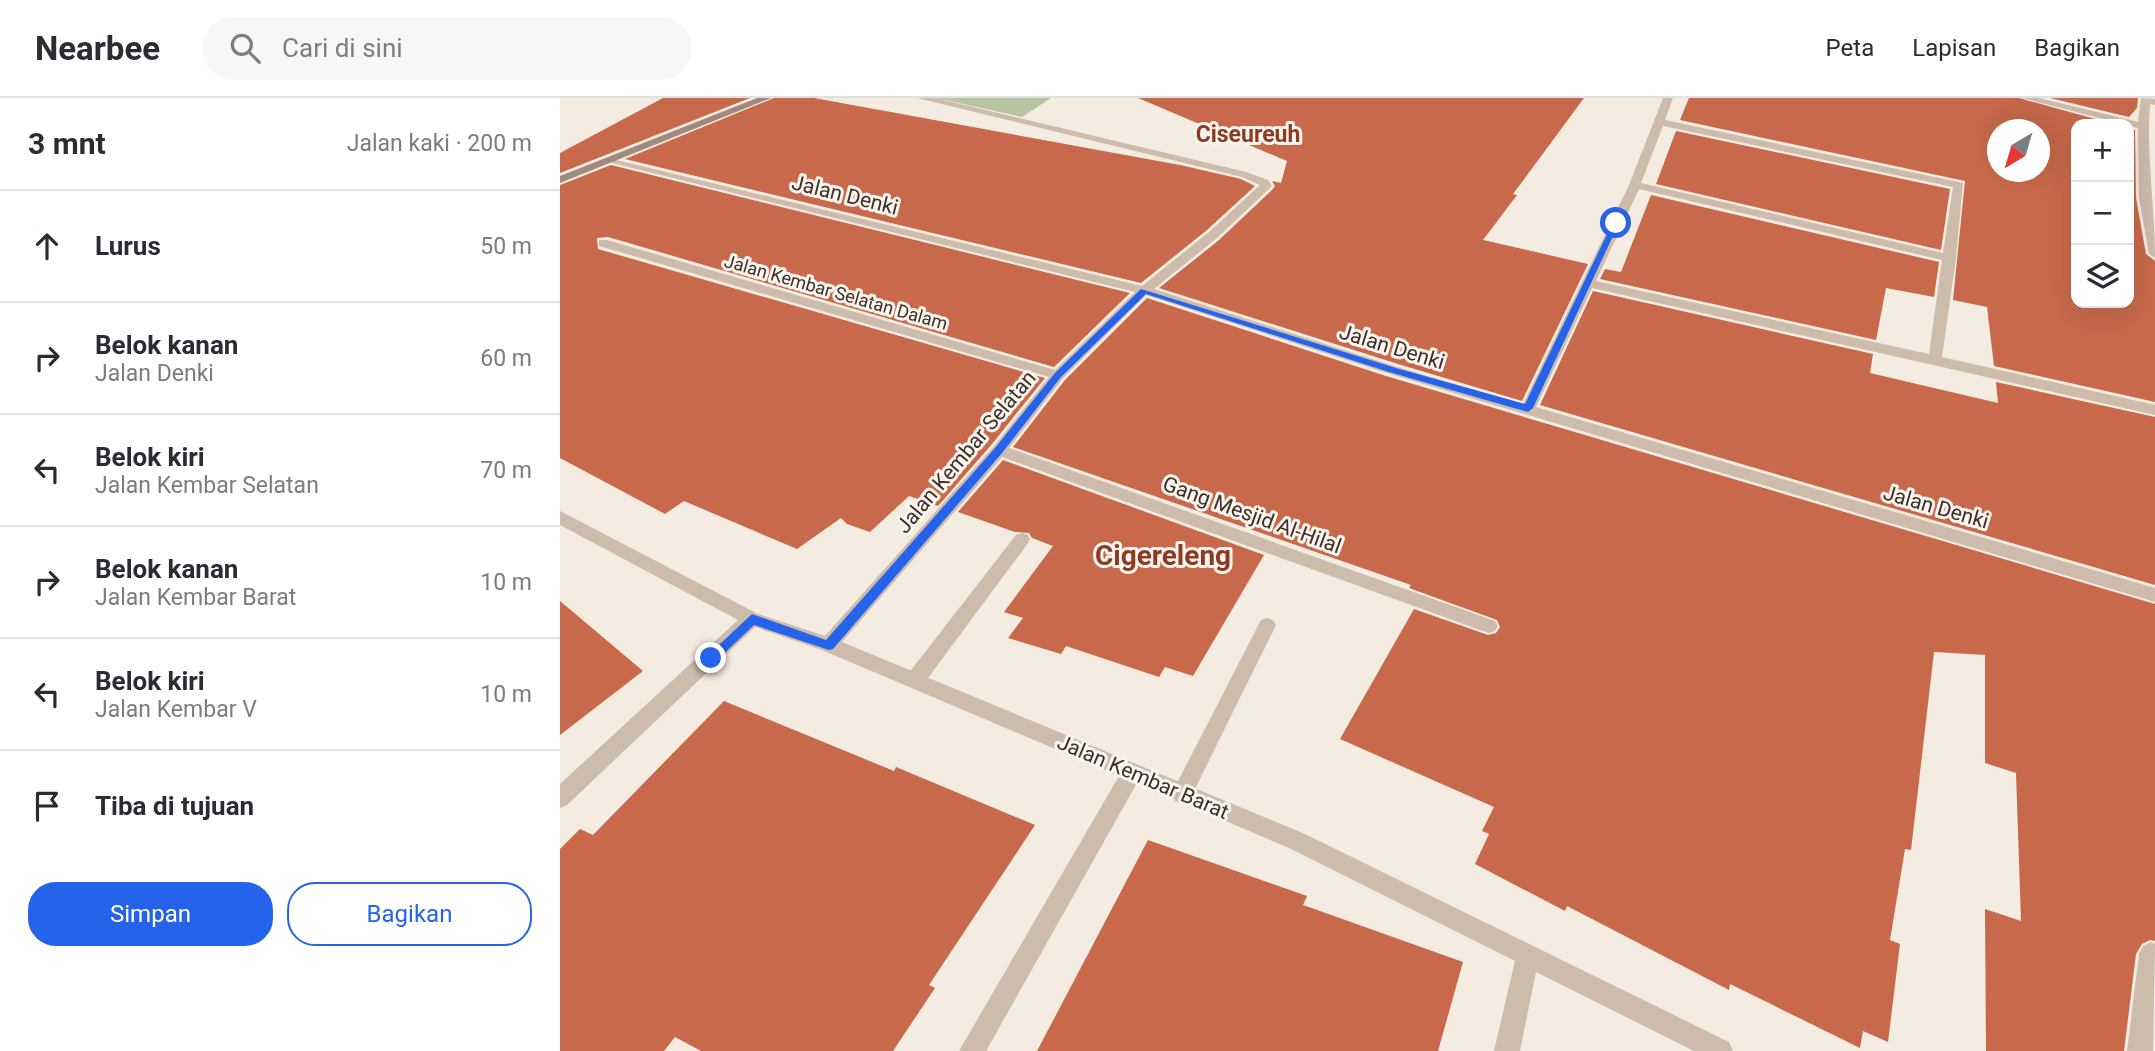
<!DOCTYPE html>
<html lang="id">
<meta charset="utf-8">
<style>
:root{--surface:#fff;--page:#f7f7f7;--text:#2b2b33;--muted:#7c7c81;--line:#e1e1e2;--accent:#2563eb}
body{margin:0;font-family:Roboto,sans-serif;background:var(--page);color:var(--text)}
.controls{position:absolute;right:21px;top:21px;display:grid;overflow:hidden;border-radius:14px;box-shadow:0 7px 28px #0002}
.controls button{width:63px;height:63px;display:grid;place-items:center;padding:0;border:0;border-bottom:2px solid var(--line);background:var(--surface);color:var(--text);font:35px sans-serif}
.compass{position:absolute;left:1427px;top:21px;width:63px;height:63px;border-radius:50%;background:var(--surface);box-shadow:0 7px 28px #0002;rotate:218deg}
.stop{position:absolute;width:21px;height:21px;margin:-16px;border:5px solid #2563eb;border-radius:50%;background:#fff}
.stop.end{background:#2563eb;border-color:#fff;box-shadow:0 2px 7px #0008}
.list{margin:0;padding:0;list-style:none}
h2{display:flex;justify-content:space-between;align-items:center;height:91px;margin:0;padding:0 28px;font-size:30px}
h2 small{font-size:23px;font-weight:400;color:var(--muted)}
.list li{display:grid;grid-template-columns:46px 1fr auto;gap:21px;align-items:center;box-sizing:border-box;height:112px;padding:0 28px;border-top:2px solid var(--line)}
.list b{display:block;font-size:26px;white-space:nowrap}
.list p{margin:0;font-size:23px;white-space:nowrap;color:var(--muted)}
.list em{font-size:23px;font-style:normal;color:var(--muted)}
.actions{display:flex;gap:14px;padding:21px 28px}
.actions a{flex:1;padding:16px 0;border:2px solid var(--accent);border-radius:28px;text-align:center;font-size:24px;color:var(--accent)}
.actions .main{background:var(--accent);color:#fff}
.icon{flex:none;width:38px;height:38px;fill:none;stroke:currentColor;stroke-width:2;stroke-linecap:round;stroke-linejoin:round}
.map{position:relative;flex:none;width:1595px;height:953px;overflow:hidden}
header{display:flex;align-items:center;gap:42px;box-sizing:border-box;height:98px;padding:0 35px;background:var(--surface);border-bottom:2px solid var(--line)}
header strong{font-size:33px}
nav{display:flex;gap:38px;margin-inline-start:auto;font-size:24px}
.search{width:490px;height:63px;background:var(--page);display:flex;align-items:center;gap:18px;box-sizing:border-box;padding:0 24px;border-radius:38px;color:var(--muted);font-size:26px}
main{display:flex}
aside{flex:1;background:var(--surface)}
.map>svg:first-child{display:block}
</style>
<header>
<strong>Nearbee</strong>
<div class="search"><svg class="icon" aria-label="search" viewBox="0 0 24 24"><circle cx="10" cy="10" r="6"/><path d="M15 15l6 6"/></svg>Cari di sini</div>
<nav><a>Peta</a><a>Lapisan</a><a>Bagikan</a></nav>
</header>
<main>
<aside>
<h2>3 mnt<small>Jalan kaki · 200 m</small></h2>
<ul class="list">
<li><svg class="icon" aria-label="ahead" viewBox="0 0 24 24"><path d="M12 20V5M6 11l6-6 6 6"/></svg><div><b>Lurus</b></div><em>50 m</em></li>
<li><svg class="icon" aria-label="right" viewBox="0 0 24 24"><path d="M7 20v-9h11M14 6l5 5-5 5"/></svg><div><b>Belok kanan</b><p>Jalan Denki</p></div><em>60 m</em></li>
<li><svg class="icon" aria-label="left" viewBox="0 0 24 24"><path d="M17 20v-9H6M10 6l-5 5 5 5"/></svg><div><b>Belok kiri</b><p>Jalan Kembar Selatan</p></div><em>70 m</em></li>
<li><svg class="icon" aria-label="right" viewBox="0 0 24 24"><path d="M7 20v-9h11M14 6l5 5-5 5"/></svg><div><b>Belok kanan</b><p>Jalan Kembar Barat</p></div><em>10 m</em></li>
<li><svg class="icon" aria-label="left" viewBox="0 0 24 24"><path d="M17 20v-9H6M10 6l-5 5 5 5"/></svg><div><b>Belok kiri</b><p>Jalan Kembar V</p></div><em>10 m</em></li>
<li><svg class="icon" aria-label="arrive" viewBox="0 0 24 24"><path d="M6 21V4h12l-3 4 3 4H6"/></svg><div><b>Tiba di tujuan</b></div></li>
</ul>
<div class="actions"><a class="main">Simpan</a><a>Bagikan</a></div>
</aside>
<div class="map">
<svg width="1595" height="953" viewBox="0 0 1595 953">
<rect width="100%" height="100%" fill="#f4ebe1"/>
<path fill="#b8c4a0" d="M376,0h115l-29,19z"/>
<path fill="#c8694b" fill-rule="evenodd" d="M103,0h87l-190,75v-20z
M214,0h40l366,67 61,14 14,7 -48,44 -66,53 -516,-124z
M578,0h446l-71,96 4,1 -34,45 105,24 -66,137 -124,-37 -239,-76 60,-48 53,-50 3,-4 -3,-5 9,2 6,-22z
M1129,0h330l94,26h-37v179h53v-175l6,2 1,68 10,56 9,7v141l-161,-36 -7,-59 -34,-7 12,-119 -285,-61zM1438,32h42v42h-42z
M1490,0h88l-1,10 -8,9z
M1116,33l274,58 -9,61 -285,-66z
M51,67l519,128 -76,74 -446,-130 -11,1 1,11 447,129 -53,66 -54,62 -29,-10 -39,36 -23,-8 -6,-6 -44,31 -113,-48 -19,13 -105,-56v-273z
M1091,97l288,67 -5,35 -48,-9 -10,52 -276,-61 5,-10 16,3z
M1033,193l280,63 -3,19 128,30 -2,-21 159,35v168l-615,-180z
M587,200l239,78 769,228v337l-5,-1 -8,4 -6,10 -12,97h-138l-1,-142 36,12 -5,-148 -31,-10v-108l-51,-3 -23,198 -6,-1 -15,91 10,4 -12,98 -25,-11 -3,17 -130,-64 -1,6 -162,-84 -2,5 -90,-47 14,-30 -7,-3 12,-24 -154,-68 74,-130 74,26 8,-2 4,-6 -3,-7 -88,-32 2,-3 -398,-138 52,-67z
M443,362l261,95 -71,121 -28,-9 -6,10 -93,-31 -5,8 -53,-16 15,-20 -19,-6 49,-66 -21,-8 -3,-5 -14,-1 -57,-20z
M0,503l83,70 -83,64z
M164,603l170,70 2,-4 139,58 -106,160 6,3 -42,63h-192l-26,-14 -11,14h-104v-202l20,-20 13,6z
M588,742l159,56 -4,9 160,57 -25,89h-401z"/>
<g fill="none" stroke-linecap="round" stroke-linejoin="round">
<path fill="#cdbbac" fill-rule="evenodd" d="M462,435l6,2 2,4 -2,4 -106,143 -7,2 -7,-2 -3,-6 3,-6 108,-139z
M707,520l6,2 3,5 -87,176 -7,3 -7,-3 -3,-7 3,-7 86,-167z"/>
<path fill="#cdbbac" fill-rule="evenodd" d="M357,0h18l311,74 22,8 4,6 -2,2 -53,50 -63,51 243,78 126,37 106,-219 34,-87h10l-8,22 298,63 -7,75 -14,99 213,48v10l-563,-127 -56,119 619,181v14l-768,-229 -241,-78 -83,83 -54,70 486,173 3,5 -3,5 -6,2 -6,-2 -481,-174 -160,185 463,192 424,208 4,9h-39l-158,-79 -16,79h-26l21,-90 -226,-113 -152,-65 -151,268h-27l160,-275 -297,-126 -67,-23 -188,178 -7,3v-24l178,-164 -178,-95v-14l198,103 67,22 169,-190 55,-69 -450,-131v-6h8l448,130 80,-78 -527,-130v-4l534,128 67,-54 51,-47 -18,-8zM1103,28l290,61 -10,66 -302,-70zM1079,91l303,71 -13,94 -333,-73z
M1462,0h17l99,24 3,-24 14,1v6l-5,-1c-4,52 5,102 5,154l-6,-4 -10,-56 -1,-70z
M1591,844l4,2 -2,107h-26l12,-97 4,-8z"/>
<path fill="#a18a7d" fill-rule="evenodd" d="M197,0h14l-211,85v-7z"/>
</g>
<path fill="#2563eb" d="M1053,124l6,1 -86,185 -5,4 -139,-40 -243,-78 -85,83 -59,76 -169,196 -4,1 -75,-25 -39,37 -4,1 -6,-5 47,-44 74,26 169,-192 60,-75 86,-84 255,79 129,36z"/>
<g text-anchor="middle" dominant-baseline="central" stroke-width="6" stroke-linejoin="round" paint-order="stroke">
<g font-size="18" fill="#3b302b" stroke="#fbf5ee">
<text transform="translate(276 194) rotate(16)">Jalan Kembar Selatan Dalam</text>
</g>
<g font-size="21" fill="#3b302b" stroke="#fbf5ee">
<text transform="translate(285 97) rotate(14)">Jalan Denki</text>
<text transform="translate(832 249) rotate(17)">Jalan Denki</text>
<text transform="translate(406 354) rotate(-50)">Jalan Kembar Selatan</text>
<text transform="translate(1376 409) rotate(16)">Jalan Denki</text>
<text transform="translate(692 417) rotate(20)">Gang Mesjid Al-Hilal</text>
<text transform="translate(583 679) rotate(23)">Jalan Kembar Barat</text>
</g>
<g font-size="23" font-weight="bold" fill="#8c3b22" stroke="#fbf5ee">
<text x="688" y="36">Ciseureuh</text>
</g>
<g font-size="28" font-weight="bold" fill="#8c3b22" stroke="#fbf5ee">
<text x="603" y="457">Cigereleng</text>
</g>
</g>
</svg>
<div class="controls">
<button>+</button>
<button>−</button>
<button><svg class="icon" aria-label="layers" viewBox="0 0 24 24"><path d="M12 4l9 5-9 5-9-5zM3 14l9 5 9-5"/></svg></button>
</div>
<svg class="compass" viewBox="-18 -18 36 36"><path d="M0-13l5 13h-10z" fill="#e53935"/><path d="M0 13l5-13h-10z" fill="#7c7c81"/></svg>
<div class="stop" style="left:1056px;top:125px"></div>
<div class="stop end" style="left:151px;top:560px"></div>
</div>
</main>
